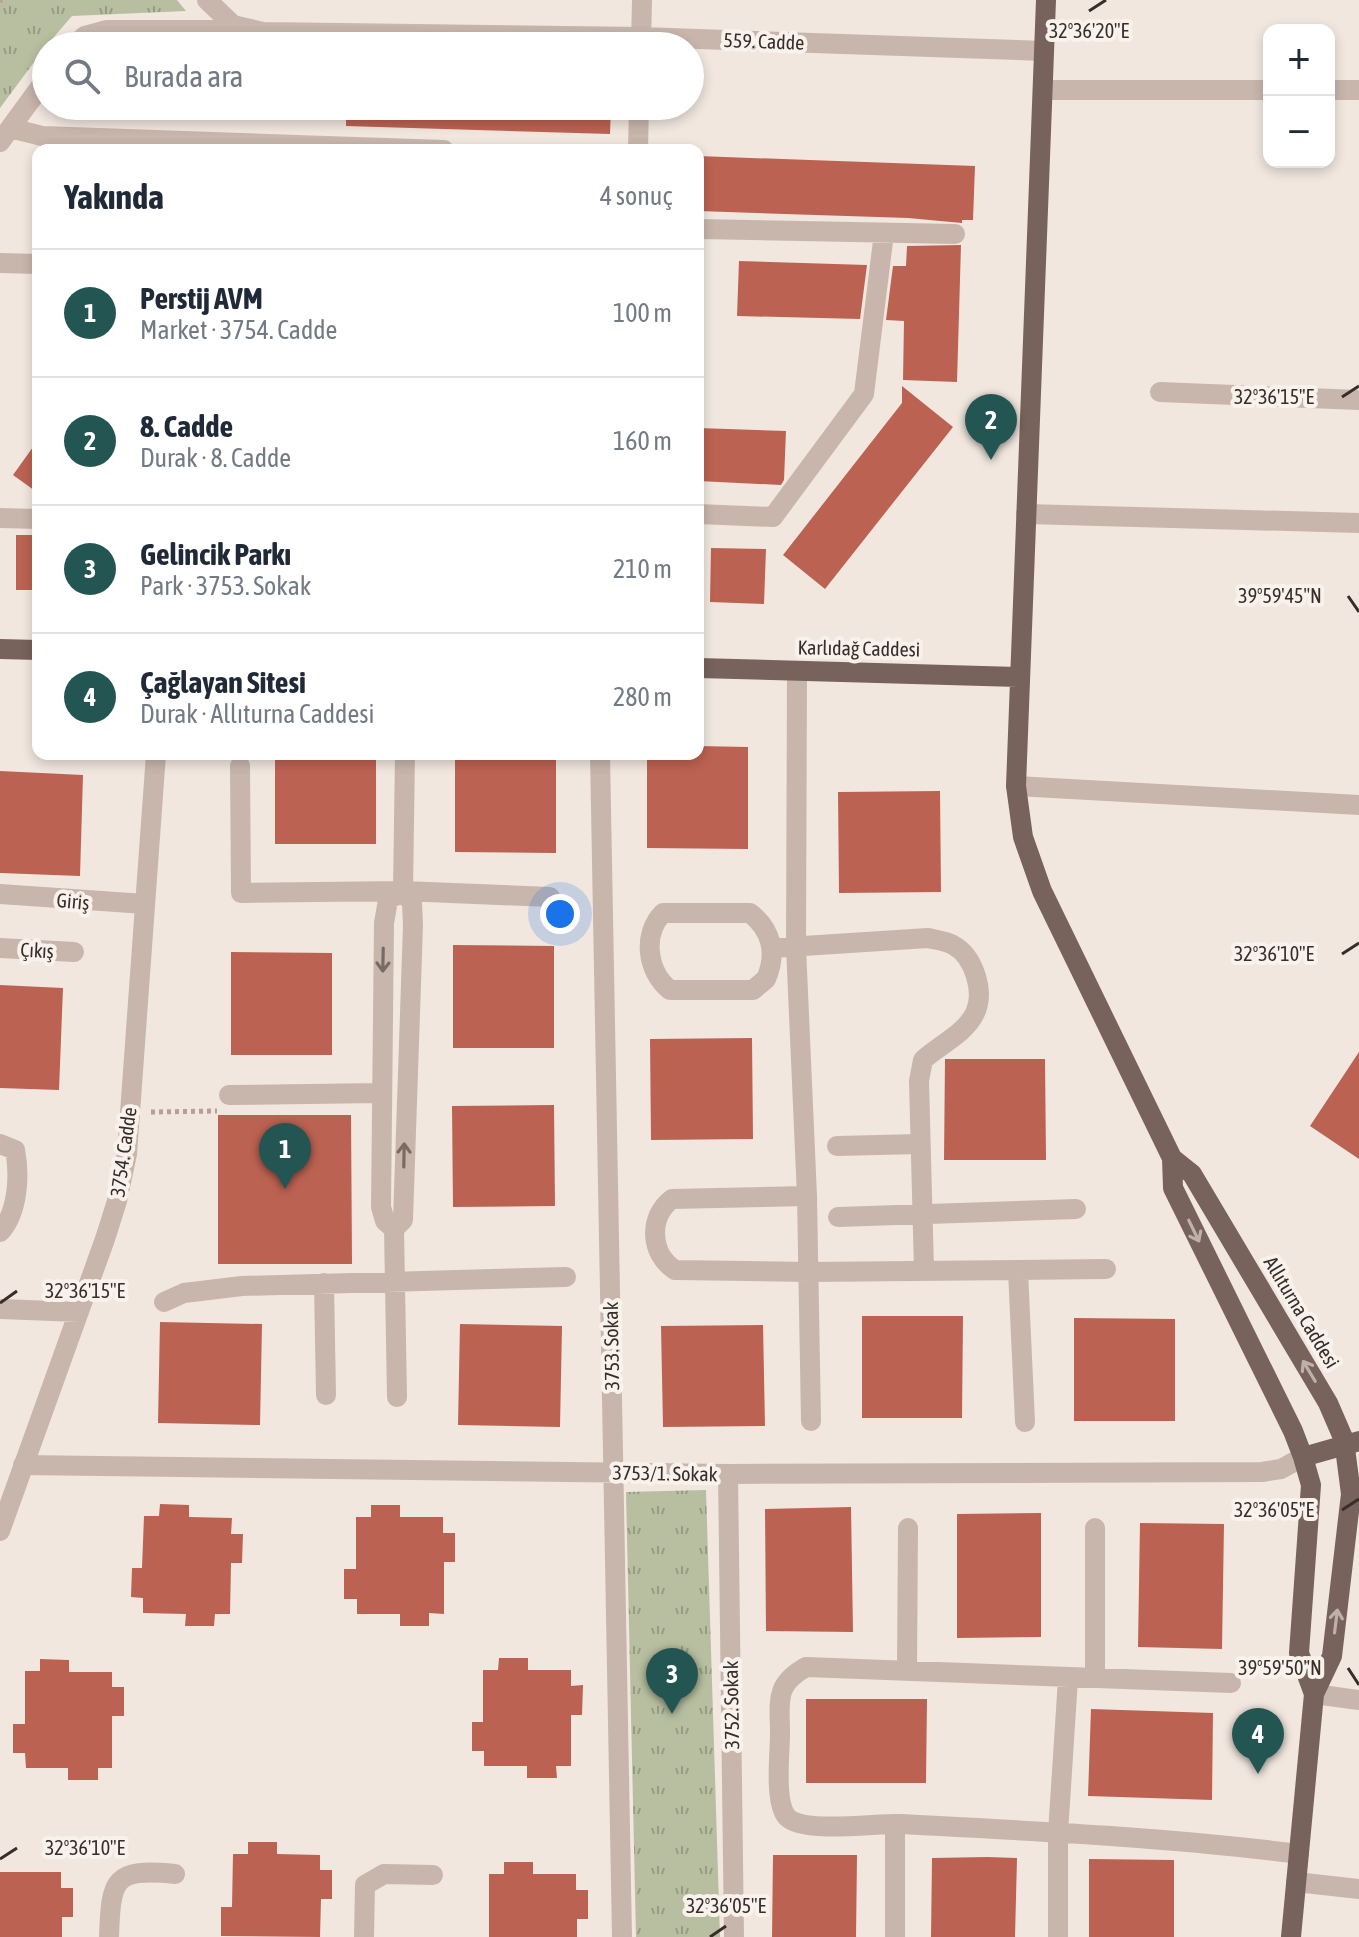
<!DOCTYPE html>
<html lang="tr">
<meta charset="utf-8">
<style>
:root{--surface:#fff;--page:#f2f2f3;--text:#1f2937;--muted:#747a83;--line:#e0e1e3;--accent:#235553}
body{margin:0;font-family:"Asap Condensed",sans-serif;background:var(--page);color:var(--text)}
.controls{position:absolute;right:24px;top:24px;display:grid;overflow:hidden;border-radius:16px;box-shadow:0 4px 12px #0003}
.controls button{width:72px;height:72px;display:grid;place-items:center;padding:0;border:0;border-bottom:2px solid var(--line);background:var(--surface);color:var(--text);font:40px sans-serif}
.you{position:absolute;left:560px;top:914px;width:28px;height:28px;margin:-20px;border:6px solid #fff;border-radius:50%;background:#1a73e8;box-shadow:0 0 0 12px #1a73e833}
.badge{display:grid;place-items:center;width:52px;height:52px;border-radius:50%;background:var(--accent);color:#fff;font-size:26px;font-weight:700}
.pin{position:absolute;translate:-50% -66px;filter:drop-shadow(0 2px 4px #0008)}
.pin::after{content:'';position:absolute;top:42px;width:28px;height:24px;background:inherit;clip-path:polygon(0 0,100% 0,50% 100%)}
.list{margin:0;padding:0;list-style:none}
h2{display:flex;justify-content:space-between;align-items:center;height:104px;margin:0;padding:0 32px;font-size:34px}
h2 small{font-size:26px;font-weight:400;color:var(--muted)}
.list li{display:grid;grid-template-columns:52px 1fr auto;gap:24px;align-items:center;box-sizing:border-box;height:128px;padding:0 32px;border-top:2px solid var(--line)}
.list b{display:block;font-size:30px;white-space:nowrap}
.list p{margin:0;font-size:26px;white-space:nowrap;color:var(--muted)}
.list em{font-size:26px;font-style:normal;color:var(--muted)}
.icon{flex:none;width:44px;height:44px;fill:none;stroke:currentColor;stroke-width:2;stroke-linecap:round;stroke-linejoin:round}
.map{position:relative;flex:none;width:1359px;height:1937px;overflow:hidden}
.search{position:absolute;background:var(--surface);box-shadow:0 4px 12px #0003;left:32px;top:32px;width:672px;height:88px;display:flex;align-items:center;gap:20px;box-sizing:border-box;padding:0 28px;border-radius:44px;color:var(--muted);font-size:30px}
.panel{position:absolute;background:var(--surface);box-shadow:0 4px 12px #0003;left:32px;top:144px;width:672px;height:616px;border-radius:16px}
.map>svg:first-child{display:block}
</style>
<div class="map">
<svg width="1359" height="1937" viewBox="0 0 1359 1937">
<defs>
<pattern id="park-tufts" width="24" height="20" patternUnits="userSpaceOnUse" patternTransform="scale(2)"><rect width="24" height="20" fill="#b7bfa0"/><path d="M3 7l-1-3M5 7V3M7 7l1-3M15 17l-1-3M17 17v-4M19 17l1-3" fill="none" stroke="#969c83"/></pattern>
</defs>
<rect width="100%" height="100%" fill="#f1e7df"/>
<path fill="url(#park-tufts)" d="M0,0h177l9,11 -114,5 -26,30 -46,62z
M706,1490l14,447h-84l-10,-445z"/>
<path fill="#bc6252" d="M346,106h265l-1,28 -264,-8z
M698,156l277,10 -2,54h-11v3l-54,-5 -210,-7z
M961,245l-4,137 -54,-2 1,-59 -18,-1 7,-54h13l1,-20z
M739,261l128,4 -7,54 -123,-3z
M902,386l51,41 -128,162 -42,-34 119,-152z
M698,428l88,3 -2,49 -3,5 -83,-4z
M38,440v53l-25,-18z
M16,535h22v55h-22z
M711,548l55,1 -2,55 -54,-2z
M698,746l50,1v102l-101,-1v-94h51z
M275,754h101v90h-101z
M455,754h101v99l-101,-1z
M0,771l83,4 -3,101 -80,-3z
M940,791l1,101 -102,1 -1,-101z
M453,945l101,1v102h-101z
M231,952l101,1v102h-101z
M0,985l63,3 -4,102 -59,-2z
M752,1038l1,101 -102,1 -1,-101z
M1359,1052v107l-49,-33z
M945,1059h100l1,101h-102z
M554,1105l1,101 -102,1 -1,-101z
M218,1115h133l1,149h-134z
M862,1316h101l-1,102h-100z
M1074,1318l101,1v102h-101z
M160,1322l102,2 -2,101 -102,-2z
M460,1324l102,2 -2,101 -102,-2z
M763,1325l2,101 -102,1 -2,-101z
M160,1504l29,1v12l43,1 -1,16h12l-1,29h-11l-1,51h-15l-1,12h-29l1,-12 -43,-1v-15l-12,-1 1,-29h10l2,-52h15z
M371,1505h29v12h43v16h12v29h-11v52l-15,-1v13h-29v-12h-43v-15h-13v-30h12v-52h15z
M851,1507l2,125 -87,-1 -1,-122z
M1041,1513v124l-84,1v-124z
M1140,1523l84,1 -2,125 -84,-2z
M499,1658h29v12h43v16l12,-1 -1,30h-11v51h-15l1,12h-30v-12h-43v-15h-12v-29h11v-52h15z
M40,1659l29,1v12h43v15h12v29h-12v52h-14v12h-30v-12h-42l-1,-15h-12v-29h12v-53h15z
M806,1699h121l-1,84h-120z
M1091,1709l122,4 -1,87 -124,-4z
M248,1842h29v12l43,1v15h12v29h-11l-1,38 -99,-1v-29h11l1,-53h15z
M773,1855h84l-1,82h-84z
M987,1857l30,1 -2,79h-84l1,-79z
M1089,1859l85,1v77h-85z
M504,1862h29v12h43v16h12v29h-11v18h-88v-63h15z
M0,1872h61v16h12v29h-11v20h-62z"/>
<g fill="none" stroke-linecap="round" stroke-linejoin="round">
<path stroke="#b4a096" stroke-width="5" stroke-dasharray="4 4" stroke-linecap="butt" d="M0,1l2,-1
M151,1112l66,-1"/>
<path stroke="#c8b6ac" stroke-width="20" d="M207,0l26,25 30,7 378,5 403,14
M73,46l12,-10 22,-6h136
M641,46l1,-46
M1043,90h226
M1329,90h30
M10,128l32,8 402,14
M0,142l46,-63
M638,150l1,-44
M698,229l257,5
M0,263l38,1
M1160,392l199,8
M698,514l75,3 91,-123 20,-161
M1026,514l333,9
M0,518l38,1
M797,671l-1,276 11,249 4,225
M600,754l22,1183
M240,766l1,127 162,-2 147,6
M1016,786l343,19
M0,894l145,10
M663,913h87c22,17 27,41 16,66l-13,11h-83c-23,-18 -28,-56 -7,-77z
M0,948l74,4
M772,948l156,-10c8,2 18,3 25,7 21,11 32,47 22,68 -10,21 -36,32 -52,47l-4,21 5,189
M229,1095l152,-2
M0,1144l15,6c5,25 3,63 -15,82
M837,1146l83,-2
M807,1196l-135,3c-24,18 -22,55 3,71l134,2 297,-3
M838,1217l238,-8
M394,1229l9,-9 10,-295 -1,-22 -9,-12 2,-137
M1018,1271l7,151
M324,1283l2,112
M164,1302l20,-9 58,-7 324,-9
M0,1309l79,3
M397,1397l-3,-168 -9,-8 -4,-14 3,-284 4,-23 15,-9
M23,1465l705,9 534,-2 19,-3 22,-12
M728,1474l6,463
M0,1531l105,-292 12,-38 10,-47 29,-400
M907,1670l1,-142
M1095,1678v-150
M1231,1683l-425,-16c-32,18 -26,34 -26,67 0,20 -6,68 7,83 16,17 89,6 113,7 133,7 267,13 399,30
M1314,1694l45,6
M895,1824v113
M1296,1882l63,7
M109,1937c2,-58 4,-69 66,-63
M364,1937l1,-52 19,-11 49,1
M1058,1937v-104l10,-154"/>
<path stroke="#77635c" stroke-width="20" d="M1046,0l-30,786 7,51 19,54 130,267 20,16 136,229 16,37 7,54 -19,162 -18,38 -23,243
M0,649l38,1
M698,668l321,9
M1172,1158l1,30 120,243 10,26 8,28 -12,168 15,41
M1303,1457l56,-16"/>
</g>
<defs><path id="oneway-shaft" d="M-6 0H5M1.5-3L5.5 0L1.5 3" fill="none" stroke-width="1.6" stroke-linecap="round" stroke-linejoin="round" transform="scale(2)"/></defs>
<g stroke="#786b64">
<use href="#oneway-shaft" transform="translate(383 960) rotate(91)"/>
<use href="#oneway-shaft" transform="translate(404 1155) rotate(-89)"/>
</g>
<g stroke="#beb1ab">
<use href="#oneway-shaft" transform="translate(1194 1231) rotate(64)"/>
<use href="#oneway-shaft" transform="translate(1309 1371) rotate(-121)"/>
<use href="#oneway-shaft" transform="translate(1336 1621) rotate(-83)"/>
</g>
<path fill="none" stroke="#372d2a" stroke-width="3" d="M1089,11l17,-11M1342,397l17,-11M1348,596l11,16M1342,954l17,-11M0,1303l17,-12M1342,1510l17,-11M1348,1668l11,17M0,1859l17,-11M710,1937l16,-11"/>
<g text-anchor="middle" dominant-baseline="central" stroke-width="8" stroke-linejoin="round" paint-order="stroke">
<g font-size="20" fill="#372d2a" stroke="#f9f1eb">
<text transform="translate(764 41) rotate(2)">559. Cadde</text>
<text transform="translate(859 648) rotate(1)">Karlıdağ Caddesi</text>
<text transform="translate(73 901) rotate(5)">Giriş</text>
<text transform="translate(37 950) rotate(3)">Çıkış</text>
<text transform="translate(123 1152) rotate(-82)">3754. Cadde</text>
<text transform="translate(1302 1312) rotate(59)">Allıturna Caddesi</text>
<text transform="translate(611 1346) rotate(-91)">3753. Sokak</text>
<text transform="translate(665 1473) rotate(1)">3753/1. Sokak</text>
<text transform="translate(731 1705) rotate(-91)">3752. Sokak</text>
</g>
</g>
<g font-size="20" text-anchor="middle" fill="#372d2a" stroke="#f9f1eb" stroke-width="8" stroke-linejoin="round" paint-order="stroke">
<text x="1089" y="38">32°36'20"E</text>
<text x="1274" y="404">32°36'15"E</text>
<text x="1280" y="603">39°59'45"N</text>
<text x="1274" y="961">32°36'10"E</text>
<text x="85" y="1298">32°36'15"E</text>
<text x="1274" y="1517">32°36'05"E</text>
<text x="1280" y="1675">39°59'50"N</text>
<text x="85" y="1855">32°36'10"E</text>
<text x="726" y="1913">32°36'05"E</text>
</g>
</svg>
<div class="controls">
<button>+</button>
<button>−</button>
</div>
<div class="you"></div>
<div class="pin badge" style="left:285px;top:1189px">1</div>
<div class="pin badge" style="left:991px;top:460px">2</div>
<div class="pin badge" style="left:672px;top:1714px">3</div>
<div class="pin badge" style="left:1258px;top:1774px">4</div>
<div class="search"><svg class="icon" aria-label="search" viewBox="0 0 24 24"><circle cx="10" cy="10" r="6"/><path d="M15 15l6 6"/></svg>Burada ara</div>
<section class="panel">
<h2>Yakında<small>4 sonuç</small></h2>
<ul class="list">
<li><span class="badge">1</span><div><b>Perstij AVM</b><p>Market · 3754. Cadde</p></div><em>100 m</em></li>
<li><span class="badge">2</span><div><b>8. Cadde</b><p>Durak · 8. Cadde</p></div><em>160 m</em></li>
<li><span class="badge">3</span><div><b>Gelincik Parkı</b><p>Park · 3753. Sokak</p></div><em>210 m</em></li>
<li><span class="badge">4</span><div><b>Çağlayan Sitesi</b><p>Durak · Allıturna Caddesi</p></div><em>280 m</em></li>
</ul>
</section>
</div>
